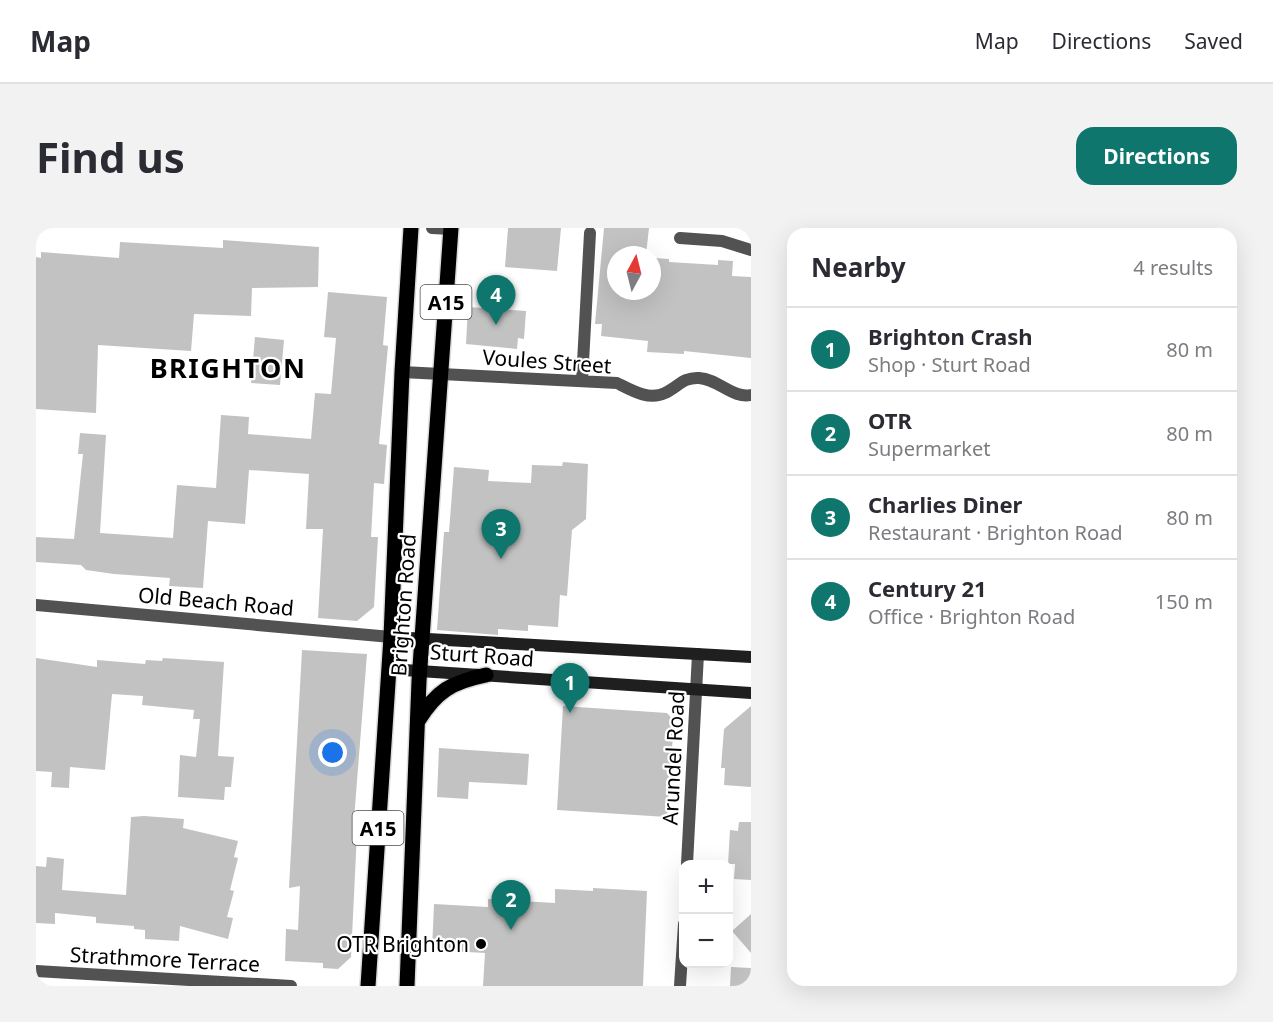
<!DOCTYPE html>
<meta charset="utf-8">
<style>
:root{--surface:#fff;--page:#f2f2f3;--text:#2b2b33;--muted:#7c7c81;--line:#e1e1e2;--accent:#0f766e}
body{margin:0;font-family:"Noto Sans",sans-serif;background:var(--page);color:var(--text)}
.controls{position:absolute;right:18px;bottom:18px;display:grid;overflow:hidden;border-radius:12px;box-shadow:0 6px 24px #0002}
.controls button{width:54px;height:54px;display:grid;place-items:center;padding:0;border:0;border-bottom:2px solid var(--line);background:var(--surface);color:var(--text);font:30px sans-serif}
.compass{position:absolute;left:571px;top:18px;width:54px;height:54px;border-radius:50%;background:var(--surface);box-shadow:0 6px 24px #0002;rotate:7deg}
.you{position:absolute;left:297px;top:525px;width:21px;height:21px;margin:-15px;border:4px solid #fff;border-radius:50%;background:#1a73e8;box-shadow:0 0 0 9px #1a73e833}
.badge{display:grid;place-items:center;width:39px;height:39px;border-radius:50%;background:var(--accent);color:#fff;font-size:20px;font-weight:700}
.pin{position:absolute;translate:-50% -50px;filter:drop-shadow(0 2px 3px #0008)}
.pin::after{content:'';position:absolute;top:32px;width:21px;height:18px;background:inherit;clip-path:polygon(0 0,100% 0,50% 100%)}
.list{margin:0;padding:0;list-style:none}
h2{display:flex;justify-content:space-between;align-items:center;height:78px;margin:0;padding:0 24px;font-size:26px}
h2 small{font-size:20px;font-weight:400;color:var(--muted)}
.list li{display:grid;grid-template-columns:39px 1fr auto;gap:18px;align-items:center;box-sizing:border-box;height:84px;padding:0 24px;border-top:2px solid var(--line)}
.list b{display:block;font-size:22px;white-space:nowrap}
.list p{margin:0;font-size:20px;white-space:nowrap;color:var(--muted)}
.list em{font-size:20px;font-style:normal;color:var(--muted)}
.map{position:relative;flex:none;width:715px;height:758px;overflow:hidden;border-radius:18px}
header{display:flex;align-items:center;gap:36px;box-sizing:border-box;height:84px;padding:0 30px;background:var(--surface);border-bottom:2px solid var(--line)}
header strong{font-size:28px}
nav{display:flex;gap:33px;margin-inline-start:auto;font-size:21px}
.intro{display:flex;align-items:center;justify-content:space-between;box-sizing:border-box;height:144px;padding:0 36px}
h1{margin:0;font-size:42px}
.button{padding:15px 27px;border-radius:18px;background:var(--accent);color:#fff;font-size:21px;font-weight:700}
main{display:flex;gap:36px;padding:0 36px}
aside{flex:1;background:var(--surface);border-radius:18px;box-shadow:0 6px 24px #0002}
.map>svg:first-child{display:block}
</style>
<header>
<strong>Map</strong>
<nav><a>Map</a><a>Directions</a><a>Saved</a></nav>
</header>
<div class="intro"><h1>Find us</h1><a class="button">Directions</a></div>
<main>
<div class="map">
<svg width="715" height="758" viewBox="0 0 715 758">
<rect width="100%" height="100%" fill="#fff"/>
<path fill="#c2c2c2" d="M472,0h53l-4,43 -52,-4z
M568,0h45l-3,27h-30v36h36l2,-33 15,1v3l49,3v-5l15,1 -1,15 19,1v81l-67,-7v3l-37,-2 1,-11 -47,-5 1,-12h-7z
M187,12l96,7 -1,40 -66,1 -1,28 -57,-2 -3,37 -93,-6 -2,68 -60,-4v-152l5,1v-6l78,6 1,-16 103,6z
M292,64l59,5 -4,48 5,1 -9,98 8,1 -3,39 -10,-1 -3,54h7l-4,70 -17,14 -39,-3 5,-89h-17l3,-55 -60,-4 -4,54 -37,-3 -5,67 -34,-2 1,-8 -56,-4 -28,-4 -5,-5 -45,-3v-25l38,2 9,-85h-5l2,-21 26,2 -6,98 73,5 4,-53 39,3 5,-73 28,2 -1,17 63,5 4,-46 16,1 5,-56 -12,-1z
M432,79l58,4 -2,28 -6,-1 -1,11 -51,-5z
M219,109l29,3 -4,45 -29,-2z
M527,234l25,2 -2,55 -14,11 -5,66 -7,-1 -2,32 -30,-2v6l-30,-2v6l-61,-5 7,-98h5l5,-65 35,3 -1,11 43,2 1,-18 30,1z
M266,422l65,4 -14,178 4,1 -6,124 -13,12 -15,-1v-5l-38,-2 1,-32 12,1 2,-44 -11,2z
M0,430l61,9v-7l48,4 1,-4 16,1 1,-3 61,4 -6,94 16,1 -3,30h-6l-1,13 -46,-3 2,-42 16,2 4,-38h-7l1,-9 -52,-5 1,-9 -31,-2 -7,76 -35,-3 -1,21 -18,-1 1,-15 -16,-1z
M527,478l104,7 7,8 -7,96 -110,-7z
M715,478v81l-27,-2 1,-17h-4l3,-39z
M403,520l90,6 -2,31 -58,-3 -1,17 -31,-2z
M108,588l40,3 -1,9 55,13 -4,16 4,1 -8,32 4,1 -7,26 6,1 -5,21 -48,-13 -1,15 -34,-2v-9l-11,-1v-3l-38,-3v-6l-41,-4v11l-19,-1v-57l10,1 1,-10 17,2 -2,31 64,5 5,-78z
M703,594h12v58l-17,-1 1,-15h-7l2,-34 8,1z
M557,660l54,3 -4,95h-160l2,-33 -53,-3 2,-46 54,3v-8l67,4v-14l38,2z
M715,686v39l-19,-22z
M695,739l20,1v18h-21z"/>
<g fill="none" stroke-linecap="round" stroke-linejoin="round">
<defs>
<path id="primary" d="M382,493c18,-30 34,-39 68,-46
M332,758l23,-349 11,-265 9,-144
M371,758l12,-305 32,-453"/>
</defs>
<use href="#primary" stroke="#dbdbdb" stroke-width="18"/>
<path stroke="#525252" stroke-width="12" d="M396,0l19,1
M644,10l42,3 29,9
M366,144l215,11c14,7 32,18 48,10 13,-6 18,-16 34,-15 19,1 34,21 52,17
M546,153l8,-148
M0,377l355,32
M651,636l11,-210
M0,743l255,15
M644,758l4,-62"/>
<path stroke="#1f1f1f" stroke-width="12" d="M355,409l360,20
M353,441l362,24"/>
<use href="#primary" stroke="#000" stroke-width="15"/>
</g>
<circle fill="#000" stroke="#fff" stroke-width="2" cx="445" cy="716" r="6"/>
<g text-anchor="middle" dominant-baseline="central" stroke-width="4.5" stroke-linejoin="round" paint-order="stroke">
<g fill="#fff" stroke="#4c4c4c" stroke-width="1.5">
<rect x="384.5" y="57" width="51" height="34" rx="4.5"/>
<rect x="316.5" y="583" width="51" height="34" rx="4.5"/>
</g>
<g font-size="20" font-weight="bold" fill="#000">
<text x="410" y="74">A15</text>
<text x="342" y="600">A15</text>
</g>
<g font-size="21" fill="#000" stroke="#fff">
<text transform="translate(511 133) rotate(4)">Voules Street</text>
<text transform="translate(180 373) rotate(5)">Old Beach Road</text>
<text transform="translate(367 377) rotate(-86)">Brighton Road</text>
<text transform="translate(446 427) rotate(4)">Sturt Road</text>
<text transform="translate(637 530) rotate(-87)">Arundel Road</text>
<text transform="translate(129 731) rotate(3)">Strathmore Terrace</text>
</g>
<g font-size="21" fill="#000" stroke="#fff" text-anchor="end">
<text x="433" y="716">OTR Brighton</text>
</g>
<g font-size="27" font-weight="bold" letter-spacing="1.5" fill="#000" stroke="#fff">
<text x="192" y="139">BRIGHTON</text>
</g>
</g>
</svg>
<div class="controls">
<button>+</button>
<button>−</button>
</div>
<svg class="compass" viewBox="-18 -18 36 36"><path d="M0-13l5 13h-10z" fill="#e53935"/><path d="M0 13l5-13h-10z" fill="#7c7c81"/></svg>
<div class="you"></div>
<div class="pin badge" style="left:534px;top:485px">1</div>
<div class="pin badge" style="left:475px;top:702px">2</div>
<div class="pin badge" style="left:465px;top:331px">3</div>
<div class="pin badge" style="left:460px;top:97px">4</div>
</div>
<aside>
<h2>Nearby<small>4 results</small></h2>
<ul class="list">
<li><span class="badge">1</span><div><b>Brighton Crash</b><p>Shop · Sturt Road</p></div><em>80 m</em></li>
<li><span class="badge">2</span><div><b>OTR</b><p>Supermarket</p></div><em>80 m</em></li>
<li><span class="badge">3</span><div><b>Charlies Diner</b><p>Restaurant · Brighton Road</p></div><em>80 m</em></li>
<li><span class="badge">4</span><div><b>Century 21</b><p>Office · Brighton Road</p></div><em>150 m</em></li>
</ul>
</aside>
</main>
